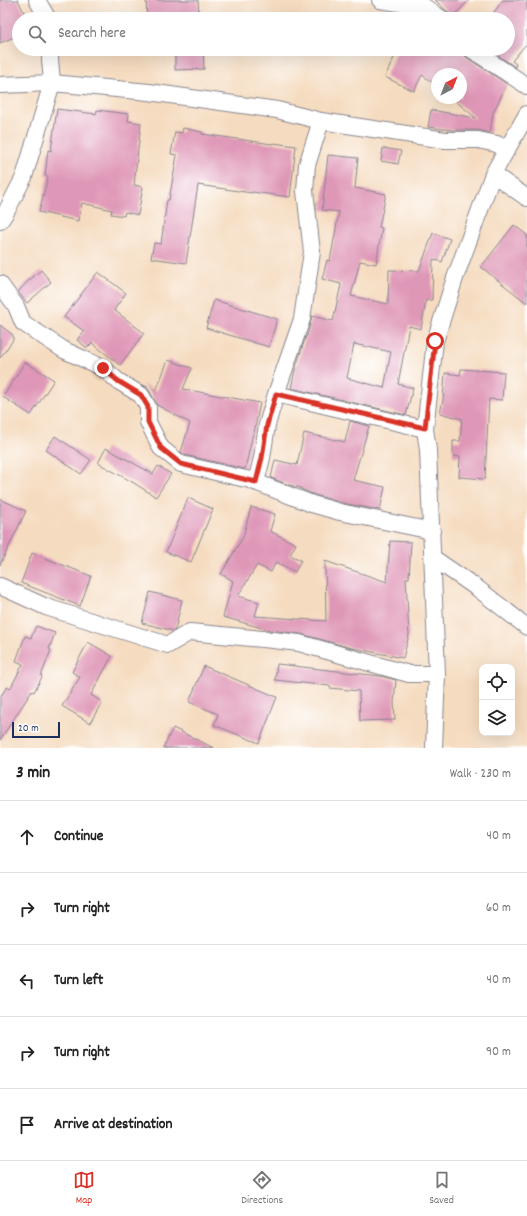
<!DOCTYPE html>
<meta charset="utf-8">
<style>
:root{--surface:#fff;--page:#f2f2f2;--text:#222;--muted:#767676;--line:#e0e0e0;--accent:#d93025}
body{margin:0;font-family:Dekko,sans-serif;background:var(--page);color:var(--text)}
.controls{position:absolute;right:12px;bottom:12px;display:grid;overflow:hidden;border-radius:8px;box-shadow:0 4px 16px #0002}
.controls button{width:36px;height:36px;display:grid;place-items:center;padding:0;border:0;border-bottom:1px solid var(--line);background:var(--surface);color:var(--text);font:20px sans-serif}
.compass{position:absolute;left:431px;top:68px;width:36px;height:36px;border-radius:50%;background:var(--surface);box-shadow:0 4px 16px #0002;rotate:42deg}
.scale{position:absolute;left:12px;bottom:10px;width:48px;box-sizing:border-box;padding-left:4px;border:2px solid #1b2f5e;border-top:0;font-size:11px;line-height:14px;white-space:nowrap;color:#1b2f5e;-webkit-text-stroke:3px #fff;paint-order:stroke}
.stop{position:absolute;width:12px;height:12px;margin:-9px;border:3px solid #d93025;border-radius:50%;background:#fff}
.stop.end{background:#d93025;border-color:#fff;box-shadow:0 1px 4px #0008}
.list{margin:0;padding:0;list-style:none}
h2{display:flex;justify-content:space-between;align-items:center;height:52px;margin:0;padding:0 16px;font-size:17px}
h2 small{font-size:13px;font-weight:400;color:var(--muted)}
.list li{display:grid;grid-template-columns:26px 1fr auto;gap:12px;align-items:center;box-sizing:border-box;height:72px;padding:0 16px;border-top:1px solid var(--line)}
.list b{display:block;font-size:15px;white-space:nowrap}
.list em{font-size:13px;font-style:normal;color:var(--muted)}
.icon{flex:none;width:22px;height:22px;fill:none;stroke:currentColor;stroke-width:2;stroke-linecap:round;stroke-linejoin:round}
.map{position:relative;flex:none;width:527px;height:748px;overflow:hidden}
.search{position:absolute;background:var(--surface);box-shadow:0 4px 16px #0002;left:12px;right:12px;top:12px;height:44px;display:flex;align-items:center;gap:10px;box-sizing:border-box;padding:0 14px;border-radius:22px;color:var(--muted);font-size:15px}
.sheet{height:412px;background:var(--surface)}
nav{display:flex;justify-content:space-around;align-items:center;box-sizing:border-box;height:56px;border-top:1px solid var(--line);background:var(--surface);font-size:11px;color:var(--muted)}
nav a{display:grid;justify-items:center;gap:2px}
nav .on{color:var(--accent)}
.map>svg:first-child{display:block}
</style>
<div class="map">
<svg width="527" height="748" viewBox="0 0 527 748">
<rect width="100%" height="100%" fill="#fff"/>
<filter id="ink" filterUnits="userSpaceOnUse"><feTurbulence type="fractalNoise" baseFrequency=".025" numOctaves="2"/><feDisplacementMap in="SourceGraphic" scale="8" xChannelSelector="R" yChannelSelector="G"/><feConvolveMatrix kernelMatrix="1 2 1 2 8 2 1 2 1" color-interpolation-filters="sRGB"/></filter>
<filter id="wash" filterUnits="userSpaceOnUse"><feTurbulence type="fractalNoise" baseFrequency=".012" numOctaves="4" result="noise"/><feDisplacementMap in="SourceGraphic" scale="16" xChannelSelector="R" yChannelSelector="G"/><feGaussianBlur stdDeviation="0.9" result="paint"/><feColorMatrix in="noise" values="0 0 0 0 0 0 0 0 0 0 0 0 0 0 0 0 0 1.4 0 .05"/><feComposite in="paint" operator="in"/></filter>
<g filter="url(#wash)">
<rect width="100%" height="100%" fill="#f5dbbf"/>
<g id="blocks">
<path fill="#df97b7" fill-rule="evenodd" d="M0,0h18l9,19h-8v16l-19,8z
M146,0h52l1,18 -52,1z
M435,0h34l-16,17z
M503,0h24v43l-15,18 4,3 -1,3 -27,-18h20v-30h-19z
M175,49h28l1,20 -29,1z
M398,49h64l1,5 3,3 41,27 -14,29 -3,20 -12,-3h-26l-24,-3 3,-17 45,8 -24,-20h9v-24h-24v12l-15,-11 -8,16 -29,-14z
M57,109l39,5 1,-4 32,4 -1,7 13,2 -7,62 9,2 -5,28 -13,-3 -1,4 -13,-2 1,-4 -30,-7 -4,18 -39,-9 9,-36h-3l3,-26 3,1z
M183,128l19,4v2l70,10 1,-1 23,3 -6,51 -38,-5v1l-54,-8 -12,78 -35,-5 3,-15 7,1 6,-44h2l8,-45 -6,-1 4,-22 7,1z
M383,148l18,3 -3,13 -17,-3z
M328,155l30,3 -3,30 31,6 -7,33 3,1 -6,36 -16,-3 -9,35 37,8 1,-34 30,1 14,-38 17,6 -8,23 -9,-3 -1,41h-6l-5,29 -12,-3 -11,58 15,4 -7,27 -115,-27 4,-18 11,-34h1l5,-20 21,5 8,-37 -19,-5 5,-19 3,1 9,-49 -17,-2zM354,344l37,8 -7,36 -37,-10z
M514,225l13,10v68l-46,-36z
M41,270l10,12 -24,21 -9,-11 8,-9z
M98,272l28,21 -12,17 30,23 -24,32 -28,-22 -5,5 -10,-8 7,-9 -20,-14z
M214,300l63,19 -8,28 -63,-19z
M0,325l13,10v5l-13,18z
M168,360l24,8 -9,21 77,14 -6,30h-1l-8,36 -60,-14 -4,-3 9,-29 -33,-18 -8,-15 -8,-6 15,7z
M25,362l29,18 -23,35 -28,-18z
M461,369l43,3 -2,28 -13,-1 -4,80 -26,-2 1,-20 -7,-1v-15h7l2,-22 -22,-6 3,-13 2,-27 15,2z
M350,421l19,5 -16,54 32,7 -5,23 -38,-7 -27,-8 -14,-6v-1l-12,-3 -18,-7 4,-18 22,5 7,-32 41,9z
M55,436l36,24 -10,14 -35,-24z
M106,448l47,26 5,-8 13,8 -15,23 -22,-14 -36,-20z
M188,498l25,11 -22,53 -25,-10z
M0,499l26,12 -26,54z
M251,507l24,7 -5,17 26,13 -6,11 11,5 -6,12 -19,-10 -5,10 -14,-7 -19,31 21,6 -4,14 71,5 -1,-60 62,21 3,-41 21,1 -2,36h-3l3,57 -6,23 -51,-10 -51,-14 -32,-4 -46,-13 10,-36 -12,-7 22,-37z
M32,553l59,23 -11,30 -59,-23z
M150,592l32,8 -7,30 -1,1 -32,-8z
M36,626l19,7 -6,16 2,1 -10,26 1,1 -8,15 -2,-1 -32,49v-43l7,-10 3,2 13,-25 -7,-3 9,-25 6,2z
M88,642l24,14 -21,39 11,7 -12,21 -28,-17 18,-29 -8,-5z
M277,664l103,12 16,4 -2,22 1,18 -35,1 -1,-30 -29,-3v-2l-55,-6z
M204,666l73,31 -18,46 -45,-18 4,-11 -29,-12z
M173,728l41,20h-51z"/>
</g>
</g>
<g filter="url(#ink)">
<use href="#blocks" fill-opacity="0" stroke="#88858e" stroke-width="1"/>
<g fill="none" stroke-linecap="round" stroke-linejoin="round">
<defs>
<path id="minor" d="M37,0l11,19
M380,0l45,7 17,12
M471,49l56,37
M0,85l52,-2 97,9 128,18 44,11 124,19h33l19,4 9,6
M493,174l34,24
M0,221l6,-9 18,-35 28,-94 -2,-24v-10
M0,284l16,22 7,17 41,27 39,18 15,13 23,14 7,12v15l13,26 20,16 69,16 62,24 28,8 92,19
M276,394l149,35
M256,482l6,-24 5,-33 9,-31 26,-75 10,-67 -7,-61 2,-26 14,-44
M433,558l44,30 50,39
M0,586l46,21 122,38 22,-13 83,8 26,3 110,31h28
M434,748l3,-74 -9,-224 -3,-21 10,-88 20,-63 38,-104 34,-60"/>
</defs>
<use href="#minor" stroke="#88858e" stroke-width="18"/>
<use href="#minor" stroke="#fff" stroke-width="16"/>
</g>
</g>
<g fill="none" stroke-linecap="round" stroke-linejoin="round" filter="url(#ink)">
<path stroke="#d93025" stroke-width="5" d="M103,368l15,13 23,14 7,12v15l13,26 20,16 75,18 6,-24 5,-33 9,-31 149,34 10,-87"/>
</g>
</svg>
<div class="controls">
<button><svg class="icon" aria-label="locate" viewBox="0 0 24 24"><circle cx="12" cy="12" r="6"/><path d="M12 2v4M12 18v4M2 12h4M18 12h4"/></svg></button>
<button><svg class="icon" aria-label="layers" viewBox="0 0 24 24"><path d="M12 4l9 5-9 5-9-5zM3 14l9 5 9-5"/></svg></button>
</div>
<svg class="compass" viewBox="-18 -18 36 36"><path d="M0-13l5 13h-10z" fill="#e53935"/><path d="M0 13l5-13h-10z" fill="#767676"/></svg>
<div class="scale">20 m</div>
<div class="stop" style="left:435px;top:341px"></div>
<div class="stop end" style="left:103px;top:368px"></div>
<div class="search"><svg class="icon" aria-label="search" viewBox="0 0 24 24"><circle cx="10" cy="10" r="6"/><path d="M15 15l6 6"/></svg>Search here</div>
</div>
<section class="sheet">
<h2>3 min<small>Walk · 230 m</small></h2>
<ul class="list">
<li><svg class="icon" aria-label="ahead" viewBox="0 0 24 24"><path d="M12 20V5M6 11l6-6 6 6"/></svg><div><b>Continue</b></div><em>40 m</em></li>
<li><svg class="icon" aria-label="right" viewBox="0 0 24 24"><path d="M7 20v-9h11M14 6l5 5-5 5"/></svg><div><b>Turn right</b></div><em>60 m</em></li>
<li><svg class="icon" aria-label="left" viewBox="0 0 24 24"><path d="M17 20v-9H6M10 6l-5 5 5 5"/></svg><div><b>Turn left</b></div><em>40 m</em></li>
<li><svg class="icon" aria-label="right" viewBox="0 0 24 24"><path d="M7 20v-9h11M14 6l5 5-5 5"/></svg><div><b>Turn right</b></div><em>90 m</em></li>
<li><svg class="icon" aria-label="arrive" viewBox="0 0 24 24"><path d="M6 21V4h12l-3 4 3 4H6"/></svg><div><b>Arrive at destination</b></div></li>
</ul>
</section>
<nav>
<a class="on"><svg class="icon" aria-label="map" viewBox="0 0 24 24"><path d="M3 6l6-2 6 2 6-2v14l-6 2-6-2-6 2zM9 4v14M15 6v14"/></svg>Map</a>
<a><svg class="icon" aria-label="directions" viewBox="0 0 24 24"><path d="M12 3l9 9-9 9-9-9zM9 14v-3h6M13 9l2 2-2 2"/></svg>Directions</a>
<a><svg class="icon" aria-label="saved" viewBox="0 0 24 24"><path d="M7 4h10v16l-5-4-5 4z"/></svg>Saved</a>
</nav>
